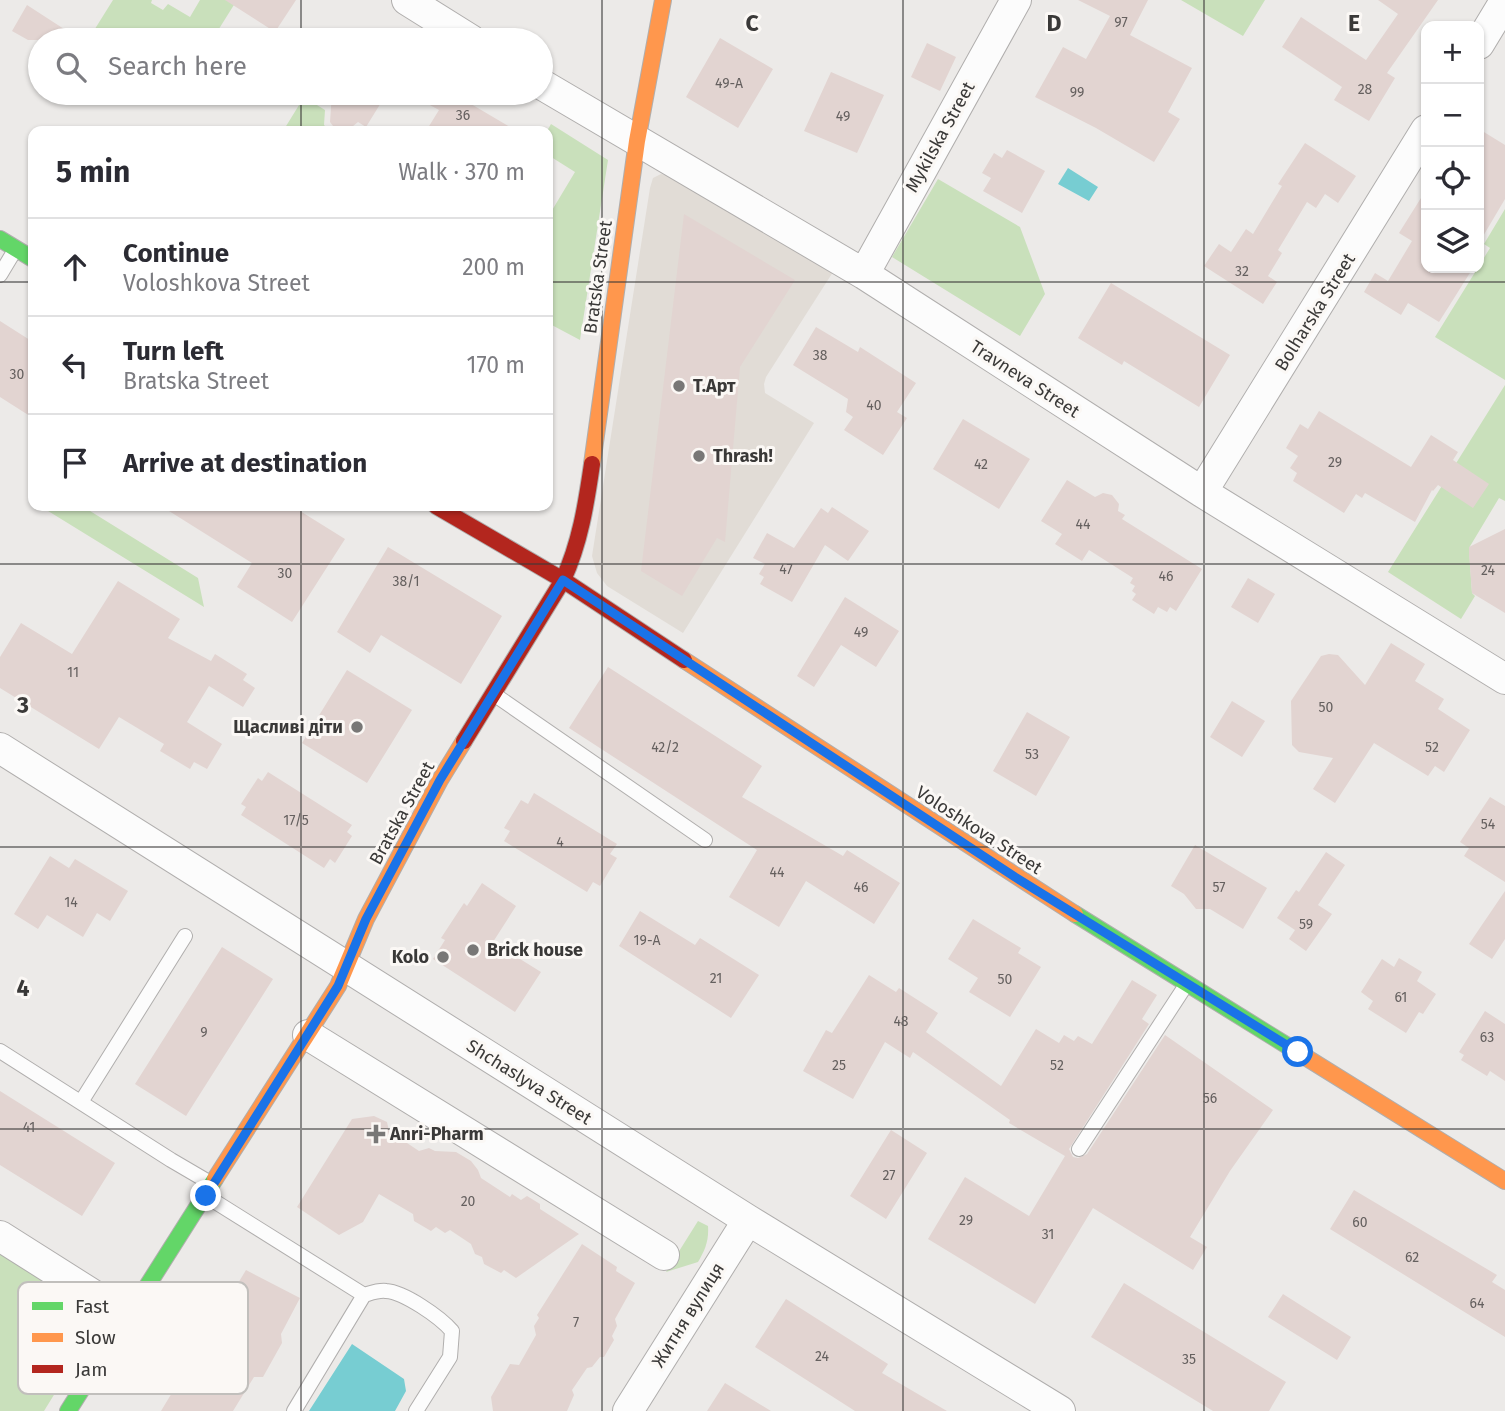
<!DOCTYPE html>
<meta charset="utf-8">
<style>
:root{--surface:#fff;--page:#f2f2f3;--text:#2b2b33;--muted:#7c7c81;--line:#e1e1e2}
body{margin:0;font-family:"Fira Sans",sans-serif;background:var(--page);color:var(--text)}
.controls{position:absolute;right:21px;top:21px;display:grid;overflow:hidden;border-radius:14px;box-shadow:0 2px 5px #0004}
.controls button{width:63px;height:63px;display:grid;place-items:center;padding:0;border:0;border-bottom:2px solid var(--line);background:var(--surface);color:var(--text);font:35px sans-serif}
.stop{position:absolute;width:21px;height:21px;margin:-16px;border:5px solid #1a73e8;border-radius:50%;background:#fff}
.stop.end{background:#1a73e8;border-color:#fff;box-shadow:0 2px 7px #0008}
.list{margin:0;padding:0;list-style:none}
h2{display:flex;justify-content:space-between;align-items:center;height:91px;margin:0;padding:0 28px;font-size:30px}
h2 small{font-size:23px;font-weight:400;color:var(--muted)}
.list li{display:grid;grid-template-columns:46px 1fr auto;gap:21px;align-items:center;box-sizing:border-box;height:98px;padding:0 28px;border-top:2px solid var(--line)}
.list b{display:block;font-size:26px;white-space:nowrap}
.list p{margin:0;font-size:23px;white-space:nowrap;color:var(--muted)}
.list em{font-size:23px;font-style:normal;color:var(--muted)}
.icon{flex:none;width:38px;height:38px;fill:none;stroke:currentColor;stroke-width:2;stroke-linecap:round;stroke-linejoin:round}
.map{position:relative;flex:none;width:1505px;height:1411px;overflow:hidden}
.search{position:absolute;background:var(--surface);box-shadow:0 2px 5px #0004;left:28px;top:28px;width:525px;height:77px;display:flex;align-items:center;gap:18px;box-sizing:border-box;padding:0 24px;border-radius:38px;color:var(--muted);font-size:26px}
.panel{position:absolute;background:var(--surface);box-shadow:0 2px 5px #0004;left:28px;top:126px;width:525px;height:385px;border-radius:14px}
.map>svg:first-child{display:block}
</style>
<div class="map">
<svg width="1505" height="1411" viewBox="0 0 1505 1411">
<rect width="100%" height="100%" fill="#eceae8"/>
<path fill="#e1dcd6" d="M661,174l10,2 162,96 -67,105 -2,7 1,9 49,30 -131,210 -76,-47 -10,-13 -5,-17 58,-368 3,-10z"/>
<path fill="#c9e0bb" d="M113,0h39l-1,3 12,7 5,-6 22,13 10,-17h37l-25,40h-124z
M1181,0h84l-22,36z
M304,97l21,13 -1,15 6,6h-47z
M551,124l57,36 -28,180 -32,-17v-106l27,-45 -27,-17 -1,-24z
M938,179l82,48 25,67 -25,42 -128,-79z
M1505,209v171l-70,-43 55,-89 -6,-4z
M1505,385v116l-6,-3 -30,50 3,45 3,3 -14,23 -73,-47z
M40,506h42l116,72 6,29z
M698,1221l10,5c1,15 -3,24 -10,36l-32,10z
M0,1252l102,65 -58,94h-44z"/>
<path fill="#77cdd2" d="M1068,168l30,19 -9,14 -31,-17z
M352,1344l52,35 2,12 -11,20h-86z"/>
<path fill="#e2d4d1" d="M225,0h71l-21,32z
M1078,0h70l-18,35 62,33 -24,44 12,7 -26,43 -58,-34 -61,-31 28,-50 23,12 24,-43z
M1378,0h60l-51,73 8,5 -26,43 -35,-21 8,-13 -60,-40 19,-30 65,43 32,-46z
M27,5l54,35h-53l-16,-9z
M720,38l53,31 -35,59 -52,-31z
M927,43l29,14 -16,34 -29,-14z
M831,72l53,23 -27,58 -53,-22z
M332,93h55l-21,34 -8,-5 -11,9 -11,-1 -6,-8z
M408,93h69l-6,11 46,27h-91l13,-21z
M1479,129l26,16v54l-26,44z
M1305,143l51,33 -18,27 -13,-9 -9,14 -9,-6 -29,48 4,3 -14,23 9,6 -14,22 -59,-38 15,-22 12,8 15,-23 7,5 29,-48 -4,-2z
M1007,150l38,21 -23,42 -39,-22 8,-13 -9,-5 12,-20 8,5z
M1426,190v78h47l-34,54 -31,-19 -7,12 -37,-23 11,-19 13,8 24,-40 -13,-8z
M684,214l111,66 -55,87 -15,175 -8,-4 -35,58 -41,-25z
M1111,283l119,72 -31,52 -75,-46 -2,4 -44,-27z
M0,321l33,21v76l-33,-21z
M816,327l42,25 2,-5 56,36 -19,29 10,6 -24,37 -39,-25 9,-13 -7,-5 2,-13 -55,-34z
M1319,411l92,56 20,-32 27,17 -5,8 36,24 -16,24 -35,-23 -5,6 -1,-1 -17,32 -50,-29 -3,5 -6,-4 -12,19 -51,-32 4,-8 -7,-5 8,-12 -12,-8 14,-24 8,5z
M963,419l67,40 -31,50 -66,-40z
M1067,480l28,17 8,-4 9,2 7,9 -1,7 7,4 -3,4 80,50 -26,42 -6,-4 -3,5 -9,-5 -4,7 -22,-14 4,-6 -4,-3 3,-5 -5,-3 3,-5 -44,-28 -7,11 -27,-17 7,-10 -21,-13z
M161,506h131l53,33 -53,83 -55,-35 15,-24z
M832,507l37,24 -21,30 -23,-16 -33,57 -32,-18 4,-7 -5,-3 6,-10 -12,-6 14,-25 27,15 27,-40 7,5z
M1505,529v84l-33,-20 -3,-39v-7z
M388,547l114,69 -41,68 -80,-49 -11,18 -33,-21z
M1248,578l27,16 -17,29 -27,-16z
M118,581l62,38 -12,19 43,23 4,-7 32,20 -4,6 12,8 -12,19 -34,-21 -22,36 35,22 -15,25 -13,-7 -4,7 -30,-18 4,-7 -45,-27 -20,32 -99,-61v-31l21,-34 51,31z
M845,597l54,34 -23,36 -35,-22 -27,42 -17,-11z
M1391,643l34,21 -10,17 29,18 -6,10 32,21 -26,42 -9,-6 -7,10 -54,-33 -39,60 -22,-14 20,-31 -34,-6 -7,-7 -1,-44 30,-45 8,-2 9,1 27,30z
M608,667l154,99 -20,31 101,59 4,-6 53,33 -26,41 -68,-43 -27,46 -50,-30 28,-47 -188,-122z
M347,670l65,40 -45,73 -65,-40z
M1232,701l33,20 -23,36 -32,-20z
M1027,712l43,25 -34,59 -43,-25z
M268,772l84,53 -5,7 5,4 -17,27 -5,-4 -6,9 -83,-53 5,-8 -5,-3 17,-26 4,3z
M534,793l83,51 -7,10 7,4 -17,28 -7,-4 -6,10 -83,-51 6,-10 -6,-3 17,-28 7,4z
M1490,797l15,9v76l-41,-26 5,-8 -9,-6z
M1195,845l72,43 -24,41 -33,-20h-14l-12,-15 -13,-8z
M1326,852l19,13 -27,40 14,9 -26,37 -17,-12 6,-9 -18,-12 19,-28 3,2z
M50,856l19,12 6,-9 53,32 -18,30 -13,-8 -14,24 -36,-22 -9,14 -24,-15z
M482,883l34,23 -23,36 48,30 -26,40 -82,-53 12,-19 -4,-2 23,-35 3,3z
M1505,891v48l-13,20 -23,-15z
M640,911l55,34 5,-7 59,37 -28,43 -112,-72z
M973,919l48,29 -3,5 23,14 -31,50 -41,-25 9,-14 -30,-19z
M222,947l51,32 -87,137 -51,-32z
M1399,958l23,14 -5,9 19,13 -13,20 -4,-2 -13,21 -38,-24 5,-8 -12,-9 21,-33 12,8z
M869,975l27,17 3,-4 39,25 -12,19 75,54 35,-57 23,14 5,-8 10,6 4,-5 14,8 40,-64 25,15 -15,24 7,5 -80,125 4,8 5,1 9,-4 78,-119 108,75 -43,61 -40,66 17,10 -14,23 -100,-62 -58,96 -107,-65 37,-62 64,39 36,-60 -56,-33 1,-3 -97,-68 -3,6 -25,-16 -32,57 -50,-28 23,-41 6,3z
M1485,1011l20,13v57l-15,-10 -3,5 -26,-16 3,-5 -5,-3z
M0,1091l115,72 -33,53 -82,-51z
M374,1116l13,6 2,9 30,20 10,-3 6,3 21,1 15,9 7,9 3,8 29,19 2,-3 9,6 6,-4 13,8v5l39,25 -63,44 -12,-8 -3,3 -17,-9 -2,-7 -7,-3 -4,-10 -21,-14 -5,3 -9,-6 -5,4 -17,-10 -1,-7 -34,-20 -16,28 -24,13 -42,-28 55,-88z
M891,1130l36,23 -41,66 -36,-23z
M1354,1190l143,85 -5,7 13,8v47l-175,-108z
M582,1244l35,23 -1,4 19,12 -20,36 2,7 -5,10 2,4 -10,17h-4l-8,10 -5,1 -15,22 2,5 -7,16h-74l-2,-14 19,-33 9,1 17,-30 -2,-9 5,-8 -2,-3z
M246,1270l54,28 -19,36 1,9 -19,34h-9l-21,34h-72z
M1124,1283l162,99 -17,29h-56l-122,-74z
M1283,1294l68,43 -14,23 -69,-43z
M786,1299l102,65 -6,9 65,38h-92l-100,-64z
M725,1383l46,28h-64z"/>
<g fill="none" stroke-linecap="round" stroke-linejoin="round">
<defs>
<path id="lane" d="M0,275l15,-25
M495,695l210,145
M0,1051l171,109 41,24
M81,1102l104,-166
M1079,1149l107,-164
M206,1196l158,99
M294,1411l70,-116c7,-2 15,-5 22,-4 18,1 54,26 66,40l-2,26 -34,54"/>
<path id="street" d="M407,0l64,40
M1479,44l26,-43
M541,84l323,190 338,218 303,187
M864,274l152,-274
M1202,492l224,-362
M0,748l748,472 312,191
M308,1035l356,220
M0,1236l128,81
M628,1411l120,-191"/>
<path id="fast" d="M0,239l33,20
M1075,914l224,139
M68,1411l147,-232"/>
<path id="slow" d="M592,464l45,-323 26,-141
M684,660l391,254
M1299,1053l206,128
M215,1179l123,-193 28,-67 74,-139 24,-39"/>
<path id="jam" d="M436,506l127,74 121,80
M464,741l99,-161c17,-37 23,-75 29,-116"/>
</defs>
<use href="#lane" stroke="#b0aead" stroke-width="16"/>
<use href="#street" stroke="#b0aead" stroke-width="32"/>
<use href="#fast" stroke="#b0aead" stroke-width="18"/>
<use href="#slow" stroke="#b0aead" stroke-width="18"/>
<use href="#jam" stroke="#b0aead" stroke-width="18"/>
<use href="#lane" stroke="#fcfcfc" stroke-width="14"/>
<use href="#street" stroke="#fcfcfc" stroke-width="30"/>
<use href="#fast" stroke="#63d668" stroke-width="16"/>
<use href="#slow" stroke="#ff974d" stroke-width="16"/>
<use href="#jam" stroke="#b3261e" stroke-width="16"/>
</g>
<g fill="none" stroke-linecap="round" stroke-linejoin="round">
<path stroke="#1a73e8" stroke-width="9" d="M206,1196l132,-210 28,-67 74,-139 123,-200 452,297 283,175"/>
</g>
<path fill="none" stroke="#3a3938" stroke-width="2" stroke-opacity="0.55" d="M301,0v40M602,0v1411M903,0v1411M1204,0v1411M301,93v38M0,282h33M548,282h957M301,506v905M0,564h1505M0,847h1505M0,1129h1505"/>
<g fill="#787776" stroke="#fbf8f5" stroke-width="2.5">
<circle cx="679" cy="386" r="7"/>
<circle cx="699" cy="456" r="7"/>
<circle cx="357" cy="727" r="7"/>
<circle cx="473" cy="950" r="7"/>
<circle cx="443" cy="957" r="7"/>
<path d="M372.5 1123.5h7v7h7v7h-7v7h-7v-7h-7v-7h7z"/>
</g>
<g text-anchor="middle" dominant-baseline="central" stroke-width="6" stroke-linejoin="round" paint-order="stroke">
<g font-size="14" fill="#65605f">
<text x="1121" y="22">97</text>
<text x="729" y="83">49-А</text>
<text x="1365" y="89">28</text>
<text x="1077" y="92">99</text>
<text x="463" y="115">36</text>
<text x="843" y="116">49</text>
<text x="1242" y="271">32</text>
<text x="820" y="355">38</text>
<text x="17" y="374">30</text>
<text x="874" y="405">40</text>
<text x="1335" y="462">29</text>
<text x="981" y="464">42</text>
<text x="1083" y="524">44</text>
<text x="786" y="569">47</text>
<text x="1488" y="570">24</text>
<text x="285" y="573">30</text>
<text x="1166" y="576">46</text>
<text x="406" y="581">38/1</text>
<text x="861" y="632">49</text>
<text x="73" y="672">11</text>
<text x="1326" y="707">50</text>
<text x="665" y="747">42/2</text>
<text x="1432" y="747">52</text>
<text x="1032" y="754">53</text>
<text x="296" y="820">17/5</text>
<text x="1488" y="824">54</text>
<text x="560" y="842">4</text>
<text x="777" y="872">44</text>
<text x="861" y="887">46</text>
<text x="1219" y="887">57</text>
<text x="71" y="902">14</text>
<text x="1306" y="924">59</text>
<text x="647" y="940">19-А</text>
<text x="716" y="978">21</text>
<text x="1005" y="979">50</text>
<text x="1401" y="997">61</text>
<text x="901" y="1021">48</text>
<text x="204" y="1032">9</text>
<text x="1487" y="1037">63</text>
<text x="839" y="1065">25</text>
<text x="1057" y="1065">52</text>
<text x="1210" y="1098">56</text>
<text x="29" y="1127">41</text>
<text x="889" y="1175">27</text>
<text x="468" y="1201">20</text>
<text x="966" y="1220">29</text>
<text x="1360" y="1222">60</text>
<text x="1048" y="1234">31</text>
<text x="1412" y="1257">62</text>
<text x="1477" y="1303">64</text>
<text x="576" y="1322">7</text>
<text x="822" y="1356">24</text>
<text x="1189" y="1359">35</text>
</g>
<g font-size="18" fill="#3a3938" stroke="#fbf8f5">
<text transform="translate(940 137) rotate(-61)">Mykilska Street</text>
<text transform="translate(598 277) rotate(-82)">Bratska Street</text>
<text transform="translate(1315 312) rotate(-58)">Bolharska Street</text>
<text transform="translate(1025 379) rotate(33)">Travneva Street</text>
<text transform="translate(402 813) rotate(-61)">Bratska Street</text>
<text transform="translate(979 830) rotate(33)">Voloshkova Street</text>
<text transform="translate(529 1082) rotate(32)">Shchaslyva Street</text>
<text transform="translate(688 1315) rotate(-58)">Житня вулиця</text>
</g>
<g font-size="18" font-weight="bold" fill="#3a3938" stroke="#fbf8f5" text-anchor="start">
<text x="693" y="386">Т.Арт</text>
<text x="713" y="456">Thrash!</text>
<text x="343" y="727" text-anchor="end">Щасливі діти</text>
<text x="487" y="950">Brick house</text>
<text x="429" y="957" text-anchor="end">Kolo</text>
<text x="390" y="1134">Anri-Pharm</text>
</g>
</g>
<rect x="18" y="1282" width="230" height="112" rx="10" fill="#fbf8f5" stroke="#c1bfbc" stroke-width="2"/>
<rect x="32" y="1302" width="31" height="8" fill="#63d668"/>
<rect x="32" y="1333" width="31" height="9" fill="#ff974d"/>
<rect x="32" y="1365" width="31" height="8" fill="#b3261e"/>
<g font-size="19" fill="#3a3938">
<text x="75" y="1313">Fast</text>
<text x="75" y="1344">Slow</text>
<text x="75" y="1376">Jam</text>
</g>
<g font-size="23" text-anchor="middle" font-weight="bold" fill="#3a3938" stroke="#fbf8f5" stroke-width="6" stroke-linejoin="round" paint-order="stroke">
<text x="752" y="31">C</text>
<text x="1054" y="31">D</text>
<text x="1354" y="31">E</text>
<text x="23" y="713">3</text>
<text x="23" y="996">4</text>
</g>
</svg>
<div class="controls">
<button>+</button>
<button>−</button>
<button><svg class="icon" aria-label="locate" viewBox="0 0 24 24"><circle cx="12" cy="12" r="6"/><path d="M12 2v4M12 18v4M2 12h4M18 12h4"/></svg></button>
<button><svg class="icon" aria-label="layers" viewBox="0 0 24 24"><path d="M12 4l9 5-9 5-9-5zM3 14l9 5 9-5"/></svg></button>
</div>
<div class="stop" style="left:1298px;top:1052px"></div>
<div class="stop end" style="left:206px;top:1196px"></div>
<div class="search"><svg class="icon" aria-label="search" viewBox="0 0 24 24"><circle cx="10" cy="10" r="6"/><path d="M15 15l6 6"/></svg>Search here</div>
<section class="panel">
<h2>5 min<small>Walk · 370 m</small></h2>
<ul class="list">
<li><svg class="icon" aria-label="ahead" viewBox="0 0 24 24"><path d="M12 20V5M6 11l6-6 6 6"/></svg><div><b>Continue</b><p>Voloshkova Street</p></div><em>200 m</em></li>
<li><svg class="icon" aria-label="left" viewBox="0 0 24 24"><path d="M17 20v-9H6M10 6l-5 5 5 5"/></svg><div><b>Turn left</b><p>Bratska Street</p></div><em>170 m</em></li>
<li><svg class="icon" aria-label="arrive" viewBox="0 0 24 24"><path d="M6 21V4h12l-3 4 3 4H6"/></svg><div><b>Arrive at destination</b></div></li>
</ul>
</section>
</div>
